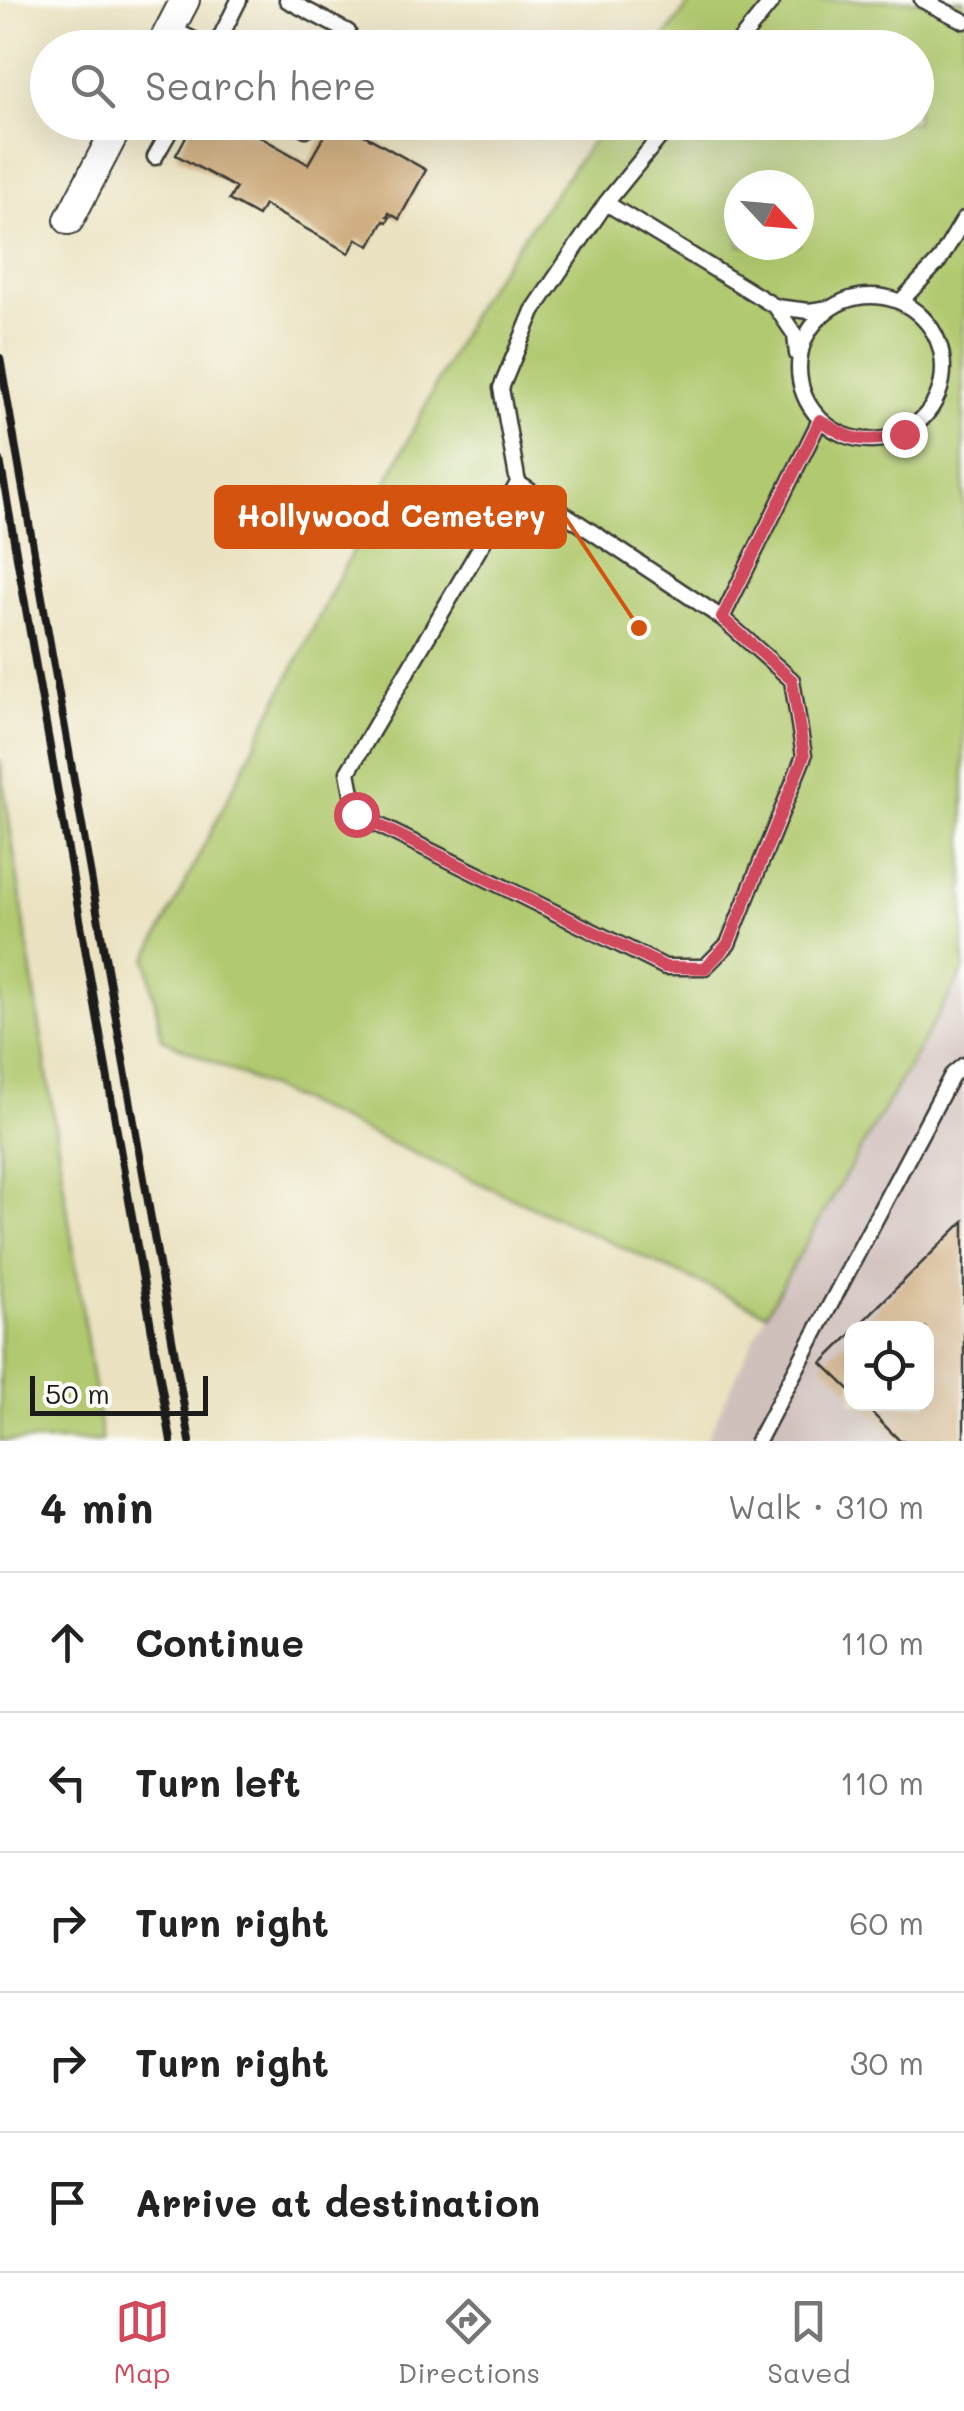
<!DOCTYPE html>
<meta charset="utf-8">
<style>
:root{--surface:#fff;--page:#f2f2f2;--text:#222;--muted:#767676;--line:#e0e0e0;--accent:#d1495b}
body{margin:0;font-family:Mali,sans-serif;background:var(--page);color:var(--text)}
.controls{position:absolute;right:30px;bottom:30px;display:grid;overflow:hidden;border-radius:20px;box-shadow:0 10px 40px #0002}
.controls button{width:90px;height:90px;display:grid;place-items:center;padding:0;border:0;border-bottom:2px solid var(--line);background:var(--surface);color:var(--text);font:50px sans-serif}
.compass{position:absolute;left:724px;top:170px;width:90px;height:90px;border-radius:50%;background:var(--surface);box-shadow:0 10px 40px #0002;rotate:116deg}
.scale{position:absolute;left:30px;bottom:25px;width:178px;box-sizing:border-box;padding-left:10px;border:5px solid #1c1c1c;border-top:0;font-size:28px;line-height:35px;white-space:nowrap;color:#1c1c1c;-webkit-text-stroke:8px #fdfcf7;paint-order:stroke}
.stop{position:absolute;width:30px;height:30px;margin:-22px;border:8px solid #d1495b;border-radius:50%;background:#fff}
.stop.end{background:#d1495b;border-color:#fff;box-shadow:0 2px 10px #0008}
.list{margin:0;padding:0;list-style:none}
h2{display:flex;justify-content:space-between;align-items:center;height:130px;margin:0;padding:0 40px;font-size:42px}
h2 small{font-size:32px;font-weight:400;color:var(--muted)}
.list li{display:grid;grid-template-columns:65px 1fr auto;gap:30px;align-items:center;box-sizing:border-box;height:140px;padding:0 40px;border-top:2px solid var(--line)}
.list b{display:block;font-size:38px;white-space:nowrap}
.list em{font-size:32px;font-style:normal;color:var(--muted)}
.icon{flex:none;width:55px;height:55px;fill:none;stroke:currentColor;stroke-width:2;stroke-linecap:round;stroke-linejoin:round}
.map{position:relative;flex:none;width:964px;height:1441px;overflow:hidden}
.search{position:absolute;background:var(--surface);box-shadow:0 10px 40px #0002;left:30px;right:30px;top:30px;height:110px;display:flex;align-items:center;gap:25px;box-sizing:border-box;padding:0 35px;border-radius:55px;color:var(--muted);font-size:38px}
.sheet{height:830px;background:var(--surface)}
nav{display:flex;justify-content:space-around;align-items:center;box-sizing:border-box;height:140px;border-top:2px solid var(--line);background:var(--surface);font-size:28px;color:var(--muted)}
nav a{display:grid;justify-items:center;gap:5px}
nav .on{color:var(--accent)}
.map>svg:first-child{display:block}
</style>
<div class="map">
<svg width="964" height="1441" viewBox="0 0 964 1441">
<rect width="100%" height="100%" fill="#fdfcf7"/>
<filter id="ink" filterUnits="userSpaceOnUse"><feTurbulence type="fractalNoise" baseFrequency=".01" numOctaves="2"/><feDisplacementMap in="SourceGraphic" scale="20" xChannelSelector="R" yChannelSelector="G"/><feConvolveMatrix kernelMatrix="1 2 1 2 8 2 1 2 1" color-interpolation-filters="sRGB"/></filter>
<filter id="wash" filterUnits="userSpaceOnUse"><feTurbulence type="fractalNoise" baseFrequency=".0048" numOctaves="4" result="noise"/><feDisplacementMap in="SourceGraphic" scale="40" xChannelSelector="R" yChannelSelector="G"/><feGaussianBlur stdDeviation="2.25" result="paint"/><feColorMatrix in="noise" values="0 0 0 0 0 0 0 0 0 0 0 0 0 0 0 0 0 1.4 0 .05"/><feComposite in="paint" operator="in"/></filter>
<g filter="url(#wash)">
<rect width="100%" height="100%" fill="#eae2c0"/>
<path fill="#d0c0bc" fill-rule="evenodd" d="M964,970v471h-258l60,-128zM852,1328h74v76h-74z"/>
<path fill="#b1c96f" stroke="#667246" stroke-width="2.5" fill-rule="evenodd" d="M692,0h272v970l-198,343 -604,-274 -15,-80 333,-662 125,-174 311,-1v-74l-258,-1zM739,185h60v60h-60z
M0,759l102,682h-102z"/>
<g id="blocks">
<path fill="#cfae81" d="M194,122h40l74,42 24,-42h9l85,48 -27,49 -10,-6 -2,3 3,1 -3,5 -3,-1 -14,25 -13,-7 -8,14 -85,-48 -6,11 -29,-16 7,-12 -60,-33z
M964,1221v220h-64l-37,-37h63v-76h-70z
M852,1333v59l-30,-29z"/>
</g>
</g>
<g filter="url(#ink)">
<use href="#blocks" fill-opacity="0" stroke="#3b3a35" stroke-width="2.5"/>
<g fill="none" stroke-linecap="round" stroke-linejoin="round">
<defs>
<path id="lane" d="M287,0l61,32 -8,16
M922,0l42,21
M170,28l40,20
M220,38l19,-38
M216,47l4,-9 17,10
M734,48l39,-48
M294,122l12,7 3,-7
M155,157l20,-35
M606,203l170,104 19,28 2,19
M799 368a72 72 0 1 1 144 0a72 72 0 1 1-144 0Z
M901,301l38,-40 25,-42
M776,307l33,4 20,-3
M518,483l204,135 70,62 12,76 -76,188 -23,23h-40l-309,-153 -8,-42 170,-289 -17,-95 32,-77 73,-108 66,-81
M722,618l98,-198
M758,1441l194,-366 12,-10"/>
<path id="street" d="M160,48l25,-48
M69,220l51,-98"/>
</defs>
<use href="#lane" stroke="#3b3a35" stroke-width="19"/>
<use href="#street" stroke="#3b3a35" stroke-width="32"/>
<use href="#lane" stroke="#fff" stroke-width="14"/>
<use href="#street" stroke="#fff" stroke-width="28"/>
<path stroke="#1c1c1c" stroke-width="8" d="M0,358l190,1083
M0,460l171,981"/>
</g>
</g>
<g fill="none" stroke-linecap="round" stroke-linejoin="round" filter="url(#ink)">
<path stroke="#d1495b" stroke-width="12" d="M356,814l309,153 40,1 23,-24 76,-188 -12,-76 -70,-62 98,-198c31,22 47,24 84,14"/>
</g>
<path fill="none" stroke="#d4530e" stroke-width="4" d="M639 628L565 517"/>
<circle fill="#d4530e" stroke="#fdfcf7" stroke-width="4" cx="639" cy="628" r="10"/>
<rect fill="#d4530e" stroke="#d4530e" stroke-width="4" x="216" y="487" width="349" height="60" rx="10"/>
<g font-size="30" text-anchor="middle" font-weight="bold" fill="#fff">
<text x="391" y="527">Hollywood Cemetery</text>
</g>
</svg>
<div class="controls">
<button><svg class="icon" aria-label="locate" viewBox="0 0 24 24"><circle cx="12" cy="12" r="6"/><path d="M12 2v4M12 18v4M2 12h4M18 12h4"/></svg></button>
</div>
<svg class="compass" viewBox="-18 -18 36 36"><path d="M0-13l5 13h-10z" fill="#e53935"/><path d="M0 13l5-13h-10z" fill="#767676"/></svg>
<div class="scale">50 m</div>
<div class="stop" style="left:356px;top:814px"></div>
<div class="stop end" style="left:904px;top:434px"></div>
<div class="search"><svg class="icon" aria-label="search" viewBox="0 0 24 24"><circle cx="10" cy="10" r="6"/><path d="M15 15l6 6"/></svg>Search here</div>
</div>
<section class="sheet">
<h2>4 min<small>Walk · 310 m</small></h2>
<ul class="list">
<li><svg class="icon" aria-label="ahead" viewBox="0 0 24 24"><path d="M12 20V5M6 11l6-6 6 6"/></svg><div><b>Continue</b></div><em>110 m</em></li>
<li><svg class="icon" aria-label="left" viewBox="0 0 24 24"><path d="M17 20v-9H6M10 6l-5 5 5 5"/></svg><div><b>Turn left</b></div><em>110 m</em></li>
<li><svg class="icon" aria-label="right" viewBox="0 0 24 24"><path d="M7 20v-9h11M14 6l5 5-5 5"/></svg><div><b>Turn right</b></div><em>60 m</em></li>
<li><svg class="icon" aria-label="right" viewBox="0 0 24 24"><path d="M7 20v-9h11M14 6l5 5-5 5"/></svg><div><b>Turn right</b></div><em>30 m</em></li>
<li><svg class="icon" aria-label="arrive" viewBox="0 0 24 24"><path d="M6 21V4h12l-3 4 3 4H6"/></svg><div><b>Arrive at destination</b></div></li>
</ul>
</section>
<nav>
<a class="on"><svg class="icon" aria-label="map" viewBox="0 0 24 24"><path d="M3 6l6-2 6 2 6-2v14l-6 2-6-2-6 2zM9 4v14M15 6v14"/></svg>Map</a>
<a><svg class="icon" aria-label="directions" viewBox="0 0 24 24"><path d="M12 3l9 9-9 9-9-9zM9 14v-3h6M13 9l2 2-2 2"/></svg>Directions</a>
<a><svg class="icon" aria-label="saved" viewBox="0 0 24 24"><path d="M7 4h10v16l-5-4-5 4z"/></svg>Saved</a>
</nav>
